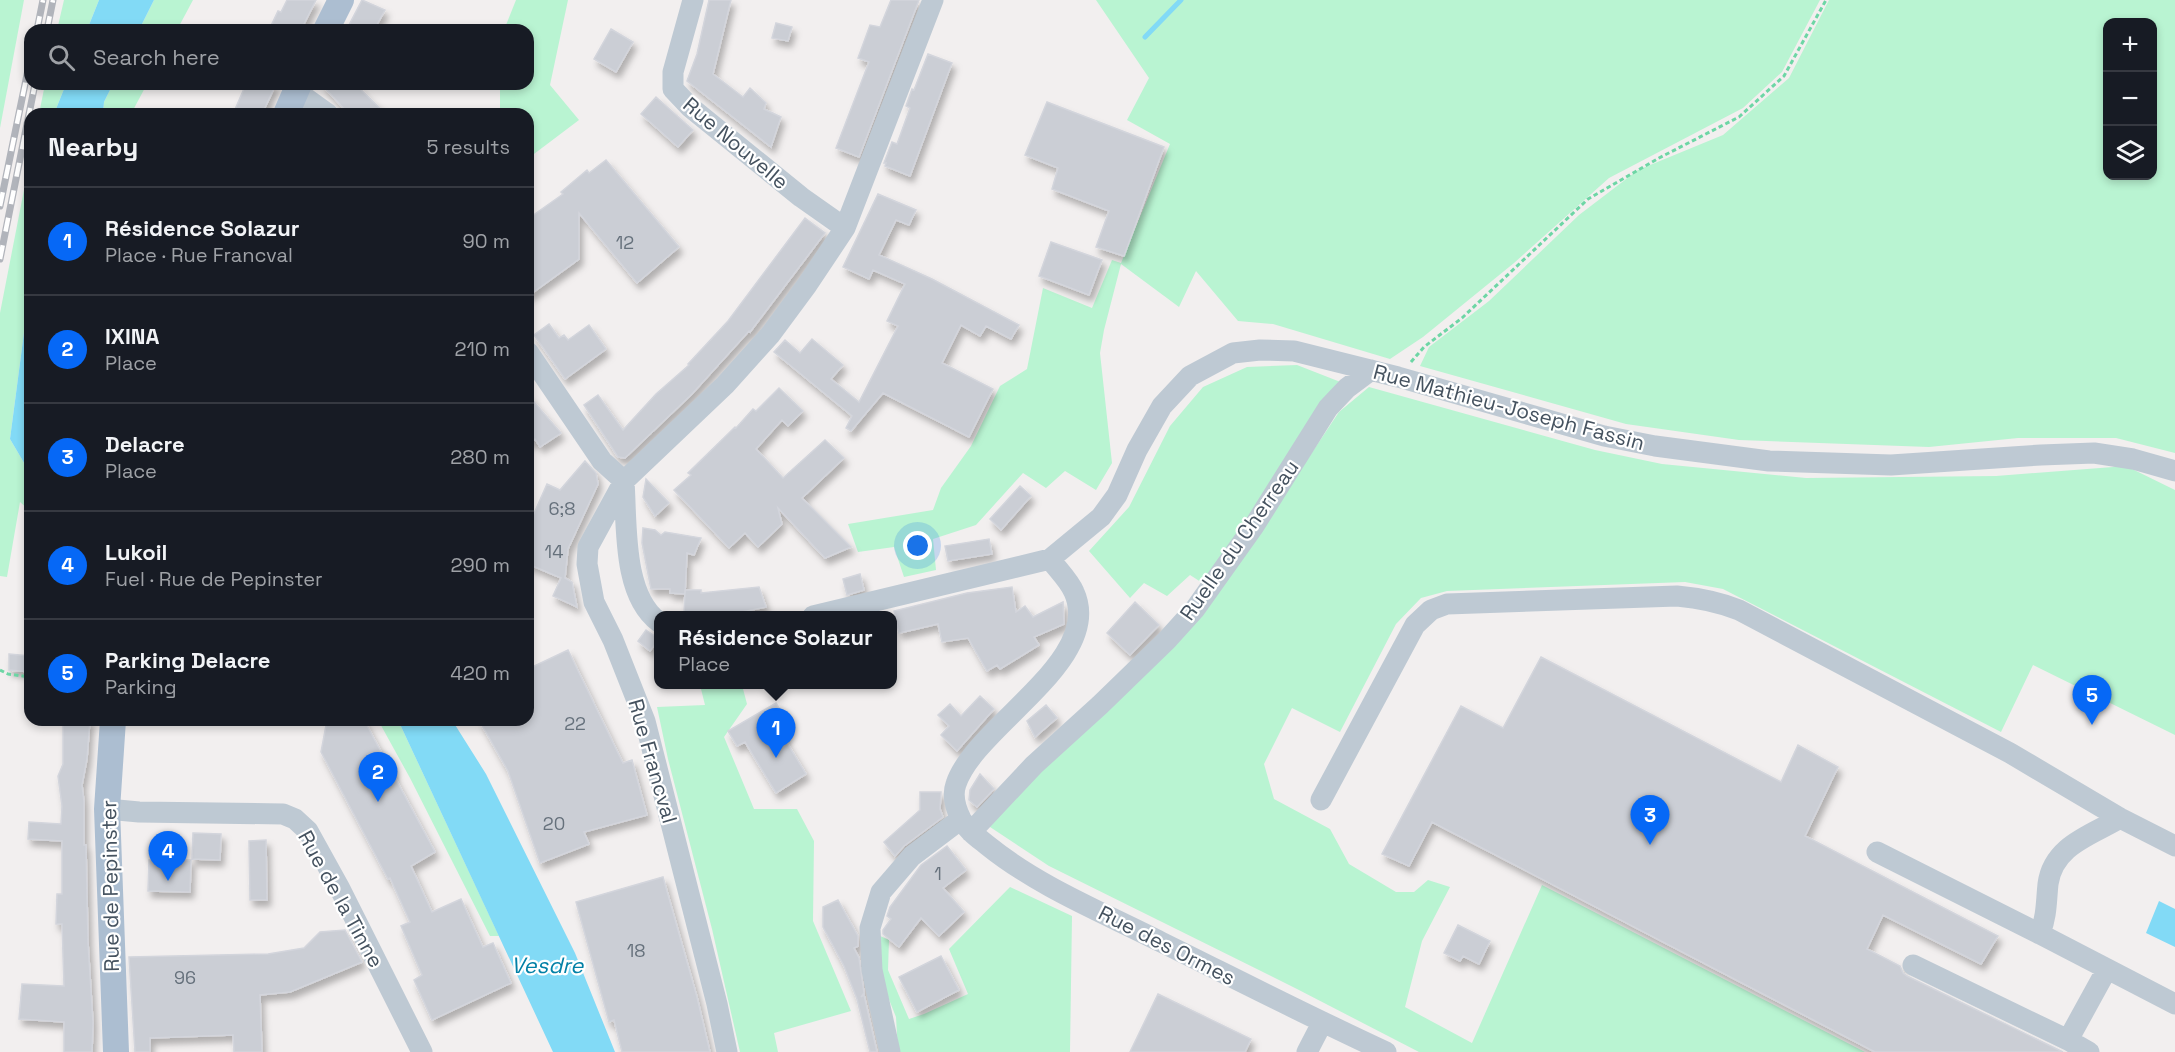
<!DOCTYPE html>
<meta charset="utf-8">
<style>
:root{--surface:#171b24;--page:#242831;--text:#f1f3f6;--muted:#9ea1a6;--line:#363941;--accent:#0668f6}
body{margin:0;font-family:"Space Grotesk",sans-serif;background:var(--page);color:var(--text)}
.controls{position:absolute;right:18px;top:18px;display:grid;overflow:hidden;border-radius:12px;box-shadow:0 3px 9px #0003}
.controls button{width:54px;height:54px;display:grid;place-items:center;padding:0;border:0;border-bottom:2px solid var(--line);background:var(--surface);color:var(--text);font:30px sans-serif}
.you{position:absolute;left:918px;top:546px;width:21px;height:21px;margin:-15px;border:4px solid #fff;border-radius:50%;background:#1a73e8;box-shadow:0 0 0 9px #1a73e833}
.badge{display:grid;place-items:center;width:39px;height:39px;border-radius:50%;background:var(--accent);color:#fff;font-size:20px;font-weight:700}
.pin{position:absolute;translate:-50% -50px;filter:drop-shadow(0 2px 3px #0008)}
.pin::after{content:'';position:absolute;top:32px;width:21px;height:18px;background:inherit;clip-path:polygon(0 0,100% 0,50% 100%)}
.popup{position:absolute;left:654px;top:611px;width:243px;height:78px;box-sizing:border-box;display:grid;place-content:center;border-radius:12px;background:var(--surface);filter:drop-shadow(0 2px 4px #0005);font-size:20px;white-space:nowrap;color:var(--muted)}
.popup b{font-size:22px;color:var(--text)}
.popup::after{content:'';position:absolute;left:50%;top:100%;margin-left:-12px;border:12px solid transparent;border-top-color:var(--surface)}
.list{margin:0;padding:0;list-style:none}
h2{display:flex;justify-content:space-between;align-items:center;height:78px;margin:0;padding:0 24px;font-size:26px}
h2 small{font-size:20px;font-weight:400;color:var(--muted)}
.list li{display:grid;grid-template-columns:39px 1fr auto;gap:18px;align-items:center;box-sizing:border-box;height:108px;padding:0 24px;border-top:2px solid var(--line)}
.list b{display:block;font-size:22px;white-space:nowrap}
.list p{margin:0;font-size:20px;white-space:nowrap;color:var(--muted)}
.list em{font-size:20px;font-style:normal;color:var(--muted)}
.icon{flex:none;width:33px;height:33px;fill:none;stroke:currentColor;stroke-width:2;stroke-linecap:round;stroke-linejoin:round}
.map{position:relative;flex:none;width:2175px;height:1052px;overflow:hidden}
.search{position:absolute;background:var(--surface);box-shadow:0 3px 9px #0003;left:24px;top:24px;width:510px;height:66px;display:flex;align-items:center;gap:15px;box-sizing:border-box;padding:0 21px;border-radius:18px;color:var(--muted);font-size:22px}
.panel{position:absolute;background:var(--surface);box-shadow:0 3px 9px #0003;left:24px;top:108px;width:510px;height:618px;border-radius:18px}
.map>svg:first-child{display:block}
</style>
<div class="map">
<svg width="2175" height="1052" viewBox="0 0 2175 1052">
<defs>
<filter id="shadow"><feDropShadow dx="3.5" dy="6" stdDeviation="3" flood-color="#0004"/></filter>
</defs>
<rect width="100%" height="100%" fill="#f2efef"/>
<path fill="#b9f4d2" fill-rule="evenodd" d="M0,0h24l-24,128z
M64,0h35l-12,30h-30z
M154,0h39l-16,30h-38z
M516,0h52l-18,85 29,35 -49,37 -2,-2v-41h-28v-30h28v-54h-24z
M1096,0h724l-38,72 -39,36 -134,70 -95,85 -91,74 -33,22 -117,-35 -35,-3 -42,-50 -17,36 -58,-43 -17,66 -4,23 12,110 -16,27 -31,-19 -19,17 -23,-15 -47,52 -43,14 3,31 -32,7 -10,-30 -36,5 -10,-28 85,-14 8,-22 30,-42 29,-60 27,-17 16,-81 49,20 20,-48 9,3 49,-119 -43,-24 22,-42z
M1829,0h346v453l-59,-15h-98l-89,9 -190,-7 -113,-16 -206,-58 9,-19 60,-46 90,-86 59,-45 85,-35 66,-57zM2108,22h44v154h-44z
M45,84h21l-12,30h-15z
M113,84h34l-16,30h-28l1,-12z
M30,159v128l-20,152 20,34v38l-10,-9 -13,75 -7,-1v-263z
M1297,365l46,18 -139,201 -14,-9 -23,21 -23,-13 -14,15 -41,-47 40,-44 41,-81 33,-39 44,-20z
M1369,387l226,63 67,14 144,14 190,-2 130,-10 49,24v245l-142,-70 -32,67 -278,-143 -38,-7 -238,9 -26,7 -25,26 -56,108 -48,-24 -28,56 10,35 56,30 19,35 47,28h18l14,-12 22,7 -28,54 -17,66 67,36 70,-158 323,167h-446l-122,-63 -248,-123 -65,-43 242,-242 113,-169z
M700,685h42l5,19 -23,33 30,72h43l17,32 -1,80 38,90 -77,22 4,19h-38l-28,-123 -44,-170 -11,-52 48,-2z
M378,720h20l101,216h-9l-80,-158z
M1010,887l62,29 -2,136h-172l-2,-35 -18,-45v-37l11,5 -1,30 21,49 15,-5 44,-20 -19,-45z"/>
<path fill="#82daf6" d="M99,0h55l-15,30h-52z
M66,84h47l-9,18 -1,12h-49z
M30,287v186l-20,-34z
M398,720h54l34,54 89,179 40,99h-62z
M2159,901l16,8v38l-29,-14z"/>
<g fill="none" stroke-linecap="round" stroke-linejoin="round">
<path stroke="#82daf6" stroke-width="5" d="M1145,37l36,-37"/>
</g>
<path fill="#cbced5" stroke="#d3d5dc" stroke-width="1.5" filter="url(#shadow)" d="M287,0h29l-15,30h-32l9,-19 3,1z
M362,0l23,10 -11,20h-15l-10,-5z
M709,0h22l-18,74 30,23 7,-9 16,15 -2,6 17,8 -10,30 -84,-66 10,-27z
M891,0h28l-60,157 -23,-9 33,-86 -11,-4 12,-33 10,2z
M776,23l16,4 -4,14 -16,-3z
M611,29l22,13 -17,30 -22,-13z
M928,54l24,9 -42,113 -25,-10 1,-3h-2l8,-21 5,2 13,-36 -4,-2 6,-17 2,1z
M246,84h30l-14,30h-29z
M321,84h34l31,30h-37z
M656,97l37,33 -15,17 -37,-33z
M1047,102l117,45 -40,109 -28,-9 13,-36 -57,-22 6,-21 -33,-13z
M606,160l73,87 -42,36 -58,-70v46l-51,37v-77l35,-25 -2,-2 26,-22 2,3z
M878,194l38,16 -7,15 -13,-5 -17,35 53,24 87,46 -8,14 -25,-13 -6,10 -19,-11 -19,38 51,26 -24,48 -86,-44 -32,38 -5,-3 6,-12 -78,-64 11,-12 15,13 12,-14 31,26 -12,14 28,23 39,-76 -11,-5 18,-37 -32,-14 -4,9 -26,-12z
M805,218l20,15 -75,99 -1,-1 -57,63 -67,64 -7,-1 -34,-52 14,-10 25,35 33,-36 33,-29 -1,-1 40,-43z
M1051,242l51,18 -13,35 -50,-19z
M549,324l10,14 5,-3 4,5 21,-15 17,24 -41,30 -31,-44z
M779,388l24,23 -15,15 -6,-6 -26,29 27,29 42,-38 19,18 -42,40 49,49 -26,11 -47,-50 4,16 -24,23 -13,-14 -16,15 -55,-58 17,-15 -3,-2 47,-46 1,1 17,-19 3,2z
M528,395l33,38 -21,14 -5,-8 -7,5z
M585,461l11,12 2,11 -30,65 -3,29 7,4 5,25 -24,-11 8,-18 -33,-14v-37l19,-43 13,6z
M646,479l23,24 -14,13 -12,-19z
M1020,486l11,10 -30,34 -11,-11z
M643,528l12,2 6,5 4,-3 36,6 -7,17 -7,-2 -2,41 -15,-1v-4h-19l-9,-46z
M989,539l3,15 -44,7 -3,-15z
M860,574l4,16 -17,5 -4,-16z
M759,587l7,20 -24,5 -58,3 1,-25h16v3z
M1012,587l4,25 9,-6 8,11 30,-15 1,22 -30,13 5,8 -39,24 -3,-4 -10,6 -19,-33 -26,4 -4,-18 -39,9 -5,-22 73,-18z
M1135,602l24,23 -29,30 -23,-22z
M646,630l13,9 -9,12 -12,-10z
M568,650l55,113 9,-3 15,55 -63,17 5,12 -49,19 -32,-92 -29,-51h49v-51z
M9,654l21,2v16l-21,-2z
M1541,657l240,125 17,-37 40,22 -33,69 193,100 -17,28 -98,-49 -16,34 33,17 3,7 4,3 156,76h-188l-443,-230 -23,44 -27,-12 79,-148 42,22z
M980,696l14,13 -37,42 -16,-16 8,-9 -11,-11 12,-11 11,12z
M776,703l9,15 -10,5 31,51 -30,19 -31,-51 -8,4 -9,-15z
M1046,705l11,13 -22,19 -8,-16z
M63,720h27l-3,39 -5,26 2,17v43h2l2,97 5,81 -1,29h-28v-30l-45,-3 3,-35 42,2 -2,-62h-6l1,-30h5v-53l-34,-2 1,-17 32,2 1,-18 -4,-30 5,-12z
M327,720h37l71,132 -24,14 21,46 29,-13 22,48 10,-4 18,40 -79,37 -18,-40 8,-5 -21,-49 9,-4 -20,-44 -2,1 -67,-127z
M980,774l14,15 -17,18 -8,-7 1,-10z
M920,792h21l-1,17 3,8 -39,29 -9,10 -11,-14 36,-32z
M193,833l28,1 -1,26 -28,-1z
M266,840l1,60h-17l-1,-59z
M947,846l19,24 -23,18 21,24 -25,24 -18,-18 -22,29 -16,-13v-4l8,-11 -4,-3 3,-9 31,-42z
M149,860h42l-1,32 -42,-1z
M663,877l34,120 13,55h-88l-8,-32 -5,2 -33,-120z
M838,900l20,36v10l-4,2 5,10 5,35 -3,4 3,-2 13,57h-7l-13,-53 -13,-33 -21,-39v-20z
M1458,925l32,16 -11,23 -16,-8 -3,5 -16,-8z
M345,930l17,32 -72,30 -30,3 2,57h-28l-1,-17 -83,3v14h-15l-6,-95 139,-3 36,-6 16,-16z
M941,956l18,34 -42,22 -18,-35z
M1158,994l93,45 -6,13h-115z"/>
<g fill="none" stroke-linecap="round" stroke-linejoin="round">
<path stroke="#6dd6a5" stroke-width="3" stroke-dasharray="4.5 3" stroke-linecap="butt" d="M1411,362l13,-15 38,-29 126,-119 71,-41 80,-41 45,-41 42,-76
M0,670l8,4 22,3"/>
<path stroke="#bec9d3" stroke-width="21" d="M693,0l-20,72v17l17,18 111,90 44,31
M296,91l32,23
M528,352l74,109 22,20
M624,481c3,42 -2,114 35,141
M1050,559c7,10 19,21 24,33 31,68 -99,134 -118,192 -4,11 0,25 5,35 6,11 16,18 26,26 52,42 115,67 174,97 75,37 149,75 225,110
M813,616l237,-57 51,-42 16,-22 20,-45 25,-44 28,-30 43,-23 27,-3 34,1 104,26 206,59 51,10 114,15 122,4 150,-10 53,-2 39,6 42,12
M1321,800l94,-175 16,-15 16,-6 230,-8c22,2 42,6 62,14l271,143 110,65 55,28
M107,809l32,3 144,2 12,5 13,12 31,56 83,165
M2120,818c-28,17 -67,27 -72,66 -2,20 -1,30 -8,50l135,70
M971,832l63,-67 66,-60 67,-65 28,-31 59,-83 74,-118 19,-20 24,-18
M1877,852l163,82
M1913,965l155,75
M727,1052l-10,-48 -72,-283 -32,-81 -19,-38 -7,-38 1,-17 36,-66 101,-96 45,-50 37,-50 38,-57 88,-228
M890,1052l-18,-82 -2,-42 11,-36 31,-36 49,-37
M1307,1052l15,-29
M2089,1052l-21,-12 39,-71"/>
<path stroke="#acbed1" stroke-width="26" d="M326,30l15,-30
M286,114l13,-30
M113,720l-6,89 9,243"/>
<defs>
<path id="rail" d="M37,30l6,-30
M47,30l6,-30
M0,206l30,-146
M0,259l35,-175"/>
</defs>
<use href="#rail" stroke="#b1b4bb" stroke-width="7"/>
<use href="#rail" stroke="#fff" stroke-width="4.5" stroke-dasharray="14" stroke-linecap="butt"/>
</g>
<g text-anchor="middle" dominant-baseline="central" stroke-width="4.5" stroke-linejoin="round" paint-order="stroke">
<g font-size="18" fill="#66717c">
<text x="625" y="242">12</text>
<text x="562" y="508">6;8</text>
<text x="554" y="551">14</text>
<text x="575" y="723">22</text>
<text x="554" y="823">20</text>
<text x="938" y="873">1</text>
<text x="636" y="950">18</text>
<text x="185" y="977">96</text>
</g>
<g font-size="21" fill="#45525f" stroke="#fff">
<text transform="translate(736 143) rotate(40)">Rue Nouvelle</text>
<text transform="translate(1509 407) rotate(15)">Rue Mathieu-Joseph Fassin</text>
<text transform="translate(1239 540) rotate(-55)">Ruelle du Cherreau</text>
<text transform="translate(653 761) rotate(74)">Rue Francval</text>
<text transform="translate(110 886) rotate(-91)">Rue de Pepinster</text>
<text transform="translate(341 899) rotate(61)">Rue de la Tinne</text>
<text transform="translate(1167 945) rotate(27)">Rue des Ormes</text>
</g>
<g font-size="22" font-style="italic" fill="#0280a6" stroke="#fff">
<text x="547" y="965">Vesdre</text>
</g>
</g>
</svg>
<div class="controls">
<button>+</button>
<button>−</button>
<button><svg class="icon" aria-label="layers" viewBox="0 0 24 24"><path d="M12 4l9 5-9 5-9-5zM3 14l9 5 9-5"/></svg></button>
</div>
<div class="you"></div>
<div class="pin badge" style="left:776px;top:758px">1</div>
<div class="popup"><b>Résidence Solazur</b>Place</div>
<div class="pin badge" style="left:378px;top:802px">2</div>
<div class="pin badge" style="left:1650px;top:845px">3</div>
<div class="pin badge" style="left:168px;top:881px">4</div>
<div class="pin badge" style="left:2092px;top:725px">5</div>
<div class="search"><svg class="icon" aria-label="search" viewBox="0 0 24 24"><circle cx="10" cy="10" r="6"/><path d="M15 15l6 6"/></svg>Search here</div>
<section class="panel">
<h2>Nearby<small>5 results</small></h2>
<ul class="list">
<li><span class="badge">1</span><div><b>Résidence Solazur</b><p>Place · Rue Francval</p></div><em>90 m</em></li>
<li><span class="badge">2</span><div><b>IXINA</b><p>Place</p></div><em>210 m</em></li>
<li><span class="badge">3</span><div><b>Delacre</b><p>Place</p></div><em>280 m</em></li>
<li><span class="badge">4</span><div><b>Lukoil</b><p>Fuel · Rue de Pepinster</p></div><em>290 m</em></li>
<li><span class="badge">5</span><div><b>Parking Delacre</b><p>Parking</p></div><em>420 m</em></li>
</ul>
</section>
</div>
